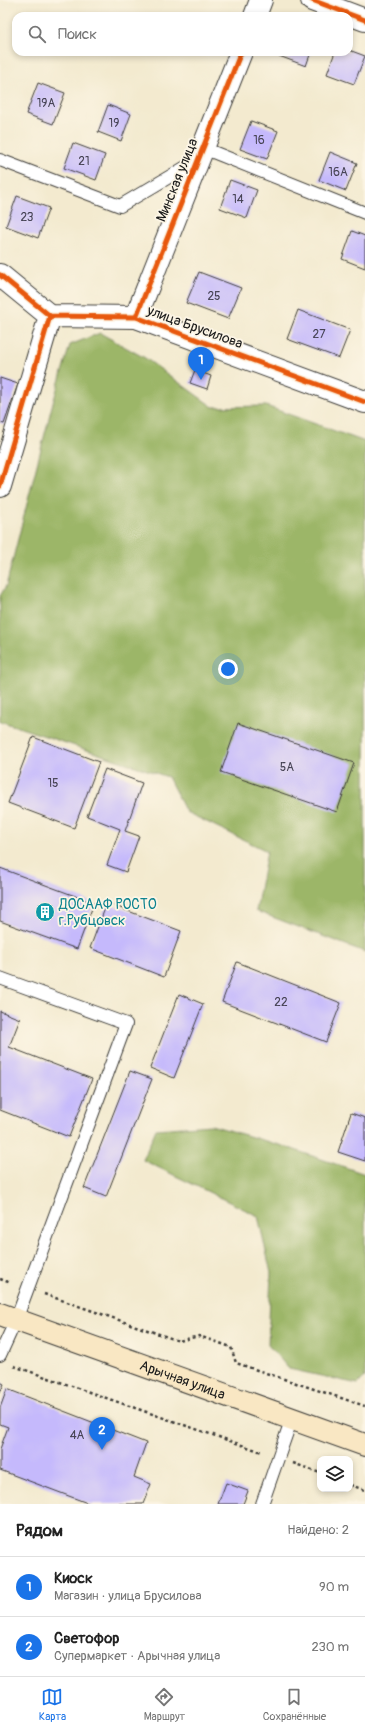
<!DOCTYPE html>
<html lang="ru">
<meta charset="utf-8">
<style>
:root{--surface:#fff;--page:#f2f2f2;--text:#222;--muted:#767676;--line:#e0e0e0;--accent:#1a73e8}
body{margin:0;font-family:Pangolin,sans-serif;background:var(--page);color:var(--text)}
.controls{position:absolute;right:12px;bottom:12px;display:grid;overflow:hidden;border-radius:8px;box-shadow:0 2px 6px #0003}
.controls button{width:36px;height:36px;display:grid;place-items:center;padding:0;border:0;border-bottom:1px solid var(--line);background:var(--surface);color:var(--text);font:20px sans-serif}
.you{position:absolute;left:228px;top:669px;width:14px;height:14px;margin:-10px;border:3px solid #fff;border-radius:50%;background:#1a73e8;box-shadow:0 0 0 6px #1a73e833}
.badge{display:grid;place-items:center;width:26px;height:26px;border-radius:50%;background:var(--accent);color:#fff;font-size:13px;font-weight:700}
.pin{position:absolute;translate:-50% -33px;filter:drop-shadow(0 1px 2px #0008)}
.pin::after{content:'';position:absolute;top:21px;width:14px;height:12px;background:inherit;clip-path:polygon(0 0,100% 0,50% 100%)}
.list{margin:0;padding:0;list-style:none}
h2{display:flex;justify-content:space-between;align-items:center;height:52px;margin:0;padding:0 16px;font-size:17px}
h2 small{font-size:13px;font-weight:400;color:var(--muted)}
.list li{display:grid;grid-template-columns:26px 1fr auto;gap:12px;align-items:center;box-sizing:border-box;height:60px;padding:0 16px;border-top:1px solid var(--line)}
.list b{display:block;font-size:15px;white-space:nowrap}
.list p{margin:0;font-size:13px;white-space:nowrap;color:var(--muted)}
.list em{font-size:13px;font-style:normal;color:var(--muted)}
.icon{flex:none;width:22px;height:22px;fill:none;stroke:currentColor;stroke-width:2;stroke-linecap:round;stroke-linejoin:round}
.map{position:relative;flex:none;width:365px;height:1504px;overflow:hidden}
.search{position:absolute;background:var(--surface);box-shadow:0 2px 6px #0003;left:12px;right:12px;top:12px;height:44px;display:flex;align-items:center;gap:10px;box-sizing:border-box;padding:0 14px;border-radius:12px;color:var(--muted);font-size:15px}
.sheet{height:172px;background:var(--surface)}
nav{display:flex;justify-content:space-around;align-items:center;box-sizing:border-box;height:56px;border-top:1px solid var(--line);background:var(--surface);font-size:11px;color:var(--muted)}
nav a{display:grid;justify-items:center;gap:2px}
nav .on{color:var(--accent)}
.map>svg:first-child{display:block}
</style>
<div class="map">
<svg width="365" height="1504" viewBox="0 0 365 1504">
<rect width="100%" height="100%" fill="#fcf5e5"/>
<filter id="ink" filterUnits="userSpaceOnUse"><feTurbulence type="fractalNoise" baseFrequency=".025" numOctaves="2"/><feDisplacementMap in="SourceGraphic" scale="8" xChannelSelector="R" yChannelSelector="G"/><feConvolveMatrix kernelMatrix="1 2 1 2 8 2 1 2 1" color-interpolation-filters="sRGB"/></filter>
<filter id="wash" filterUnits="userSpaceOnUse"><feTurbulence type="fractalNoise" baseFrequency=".012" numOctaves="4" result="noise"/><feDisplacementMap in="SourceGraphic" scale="16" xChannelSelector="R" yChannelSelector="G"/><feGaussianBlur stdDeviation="0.9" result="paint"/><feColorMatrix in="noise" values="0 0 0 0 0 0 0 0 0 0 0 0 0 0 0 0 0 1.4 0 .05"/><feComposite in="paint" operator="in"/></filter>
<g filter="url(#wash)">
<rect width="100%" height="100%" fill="#f3eacf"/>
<path fill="#9cb667" stroke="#5c6942" d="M100,333l45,25 68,49 53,-1 99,36v510l-109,-41 11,-60 -81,-39 -18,-35 -168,-56v-125l6,-10 46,-180 18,-61z
M211,1125l75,22 79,27v203l-7,7 -69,-15 -21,-24 3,-72 -13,-57 -115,-56 13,-31z"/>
<g id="blocks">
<path fill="#c5b9fc" d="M349,50l16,6 -11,28 -27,-10 8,-22h14z
M280,52h31l-5,14 -27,-10z
M38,83l27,10 -12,31 -27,-10z
M108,105l23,9 -10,27 -23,-9z
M251,121l27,10 -11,28 -27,-10z
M73,143l32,12 -9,25 -32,-12z
M330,152l27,11 -11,28 -27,-11z
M230,180l27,10 -10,28 -27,-10z
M17,196l32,12 -11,30 -32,-12z
M352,231l13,5v32l-23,-9z
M199,272l42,16 -13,31 -42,-16z
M298,310l52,20 -11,28 -52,-19z
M195,370l16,6 -4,13 -17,-6z
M0,378l18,6 -14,40 -4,-1z
M238,723l116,40 -17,49 -116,-40z
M33,737l66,25 -25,66 -66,-25z
M105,769l37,14 -17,48 14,5 -13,36 -19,-7 13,-36 -33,-13z
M0,868l94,35 -17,46 -77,-28z
M107,903l74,28 -17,46 -74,-29z
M237,962l104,41 -15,39 -104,-40z
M179,994l24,10 -29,74 -24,-10z
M0,1011l20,8 -11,28 83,32 -23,58 -69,-27z
M130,1071l22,8 -46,118 -22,-9z
M351,1113l14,5v43l-27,-9z
M0,1382l4,2 -4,9z
M7,1389l139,54 -12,34 17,7 -8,20h-53l-90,-34v-21l8,-22 -8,-3v-16z
M226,1483l22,8 -5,13h-25z"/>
</g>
</g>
<g filter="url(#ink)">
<use href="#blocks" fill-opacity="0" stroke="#3c3b37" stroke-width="1"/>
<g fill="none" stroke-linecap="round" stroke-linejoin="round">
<defs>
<path id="lane" d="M203,148l162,65
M0,160l120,46 76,-45
M0,978l126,46 -110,296 -16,35
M262,1504l30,-86"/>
<path id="street" d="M312,0l53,20
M255,16l6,-16
M0,275l50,41 86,1 229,85
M136,317l105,-265
M0,486l50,-170"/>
<g id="secondary">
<path id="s1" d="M0,1314l365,131"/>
</g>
</defs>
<use href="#lane" stroke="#3c3b37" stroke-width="14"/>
<use href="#street" stroke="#3c3b37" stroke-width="24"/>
<use href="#secondary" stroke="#3c3b37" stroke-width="24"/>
<path stroke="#3c3b37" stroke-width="2.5" stroke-dasharray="3 3" stroke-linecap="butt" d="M0,1279l11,4
M44,1294l135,47 20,-5 32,11 5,16 129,43
M14,1366l248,86
M293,1463l27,10
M350,1485l15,5"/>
<use href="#lane" stroke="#fff" stroke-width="12"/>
<use href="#street" stroke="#fff" stroke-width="22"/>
<use href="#secondary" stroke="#f9e7c3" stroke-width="22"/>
<defs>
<path id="cycleway" d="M312,0l53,20
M0,275l50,41 86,1 229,85
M136,317l105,-265
M0,486l50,-170"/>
</defs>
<use href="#cycleway" stroke="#fcf5e5" stroke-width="8"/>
<use href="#cycleway" stroke="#e8590c" stroke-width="5"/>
</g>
</g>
<defs>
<symbol id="building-disc" viewBox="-11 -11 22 22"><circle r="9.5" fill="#0f9aa8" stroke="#fcf5e5"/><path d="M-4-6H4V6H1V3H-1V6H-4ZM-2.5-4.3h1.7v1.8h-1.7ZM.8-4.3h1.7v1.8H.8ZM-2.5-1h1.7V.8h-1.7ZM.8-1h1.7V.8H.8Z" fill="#fff"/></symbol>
</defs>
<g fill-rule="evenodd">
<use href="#building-disc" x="34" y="901" width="22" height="22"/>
</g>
<g text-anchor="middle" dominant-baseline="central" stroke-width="3.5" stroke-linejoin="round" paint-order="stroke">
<g font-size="12" fill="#464354">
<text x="46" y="103">19А</text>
<text x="114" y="123">19</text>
<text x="259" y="140">16</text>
<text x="84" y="161">21</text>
<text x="338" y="172">16А</text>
<text x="238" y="199">14</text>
<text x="27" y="217">23</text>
<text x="214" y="296">25</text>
<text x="319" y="334">27</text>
<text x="287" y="767">5А</text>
<text x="53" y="783">15</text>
<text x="281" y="1002">22</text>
<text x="77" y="1435">4А</text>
</g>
<g font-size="14" fill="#1c1c1c" stroke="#fcf5e5">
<text transform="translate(177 180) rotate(-68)">Минская улица</text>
<text transform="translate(195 327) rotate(20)">улица Брусилова</text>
<text stroke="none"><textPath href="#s1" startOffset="194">Арычная улица</textPath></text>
</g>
<g font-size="14" fill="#0d838f" stroke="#fcf5e5" text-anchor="start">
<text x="59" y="904">ДОСААФ РОСТО<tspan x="59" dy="16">г.Рубцовск</tspan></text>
</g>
</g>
</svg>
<div class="controls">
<button><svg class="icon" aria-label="layers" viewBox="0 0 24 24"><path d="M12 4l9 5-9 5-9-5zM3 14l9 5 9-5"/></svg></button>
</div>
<div class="you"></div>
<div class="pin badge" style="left:201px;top:380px">1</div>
<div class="pin badge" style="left:102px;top:1450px">2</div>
<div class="search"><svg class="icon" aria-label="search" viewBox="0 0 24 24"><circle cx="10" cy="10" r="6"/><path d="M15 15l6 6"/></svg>Поиск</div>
</div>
<section class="sheet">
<h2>Рядом<small>Найдено: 2</small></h2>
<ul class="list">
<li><span class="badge">1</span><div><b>Киоск</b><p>Магазин · улица Брусилова</p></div><em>90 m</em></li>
<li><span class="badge">2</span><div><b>Светофор</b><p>Супермаркет · Арычная улица</p></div><em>230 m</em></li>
</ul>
</section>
<nav>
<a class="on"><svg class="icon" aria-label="map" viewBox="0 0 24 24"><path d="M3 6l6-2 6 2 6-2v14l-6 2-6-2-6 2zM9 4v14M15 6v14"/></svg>Карта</a>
<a><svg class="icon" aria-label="directions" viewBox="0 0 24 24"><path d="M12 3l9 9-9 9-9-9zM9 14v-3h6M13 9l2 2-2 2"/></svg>Маршрут</a>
<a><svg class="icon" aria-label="saved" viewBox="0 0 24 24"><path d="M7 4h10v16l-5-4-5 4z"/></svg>Сохранённые</a>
</nav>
